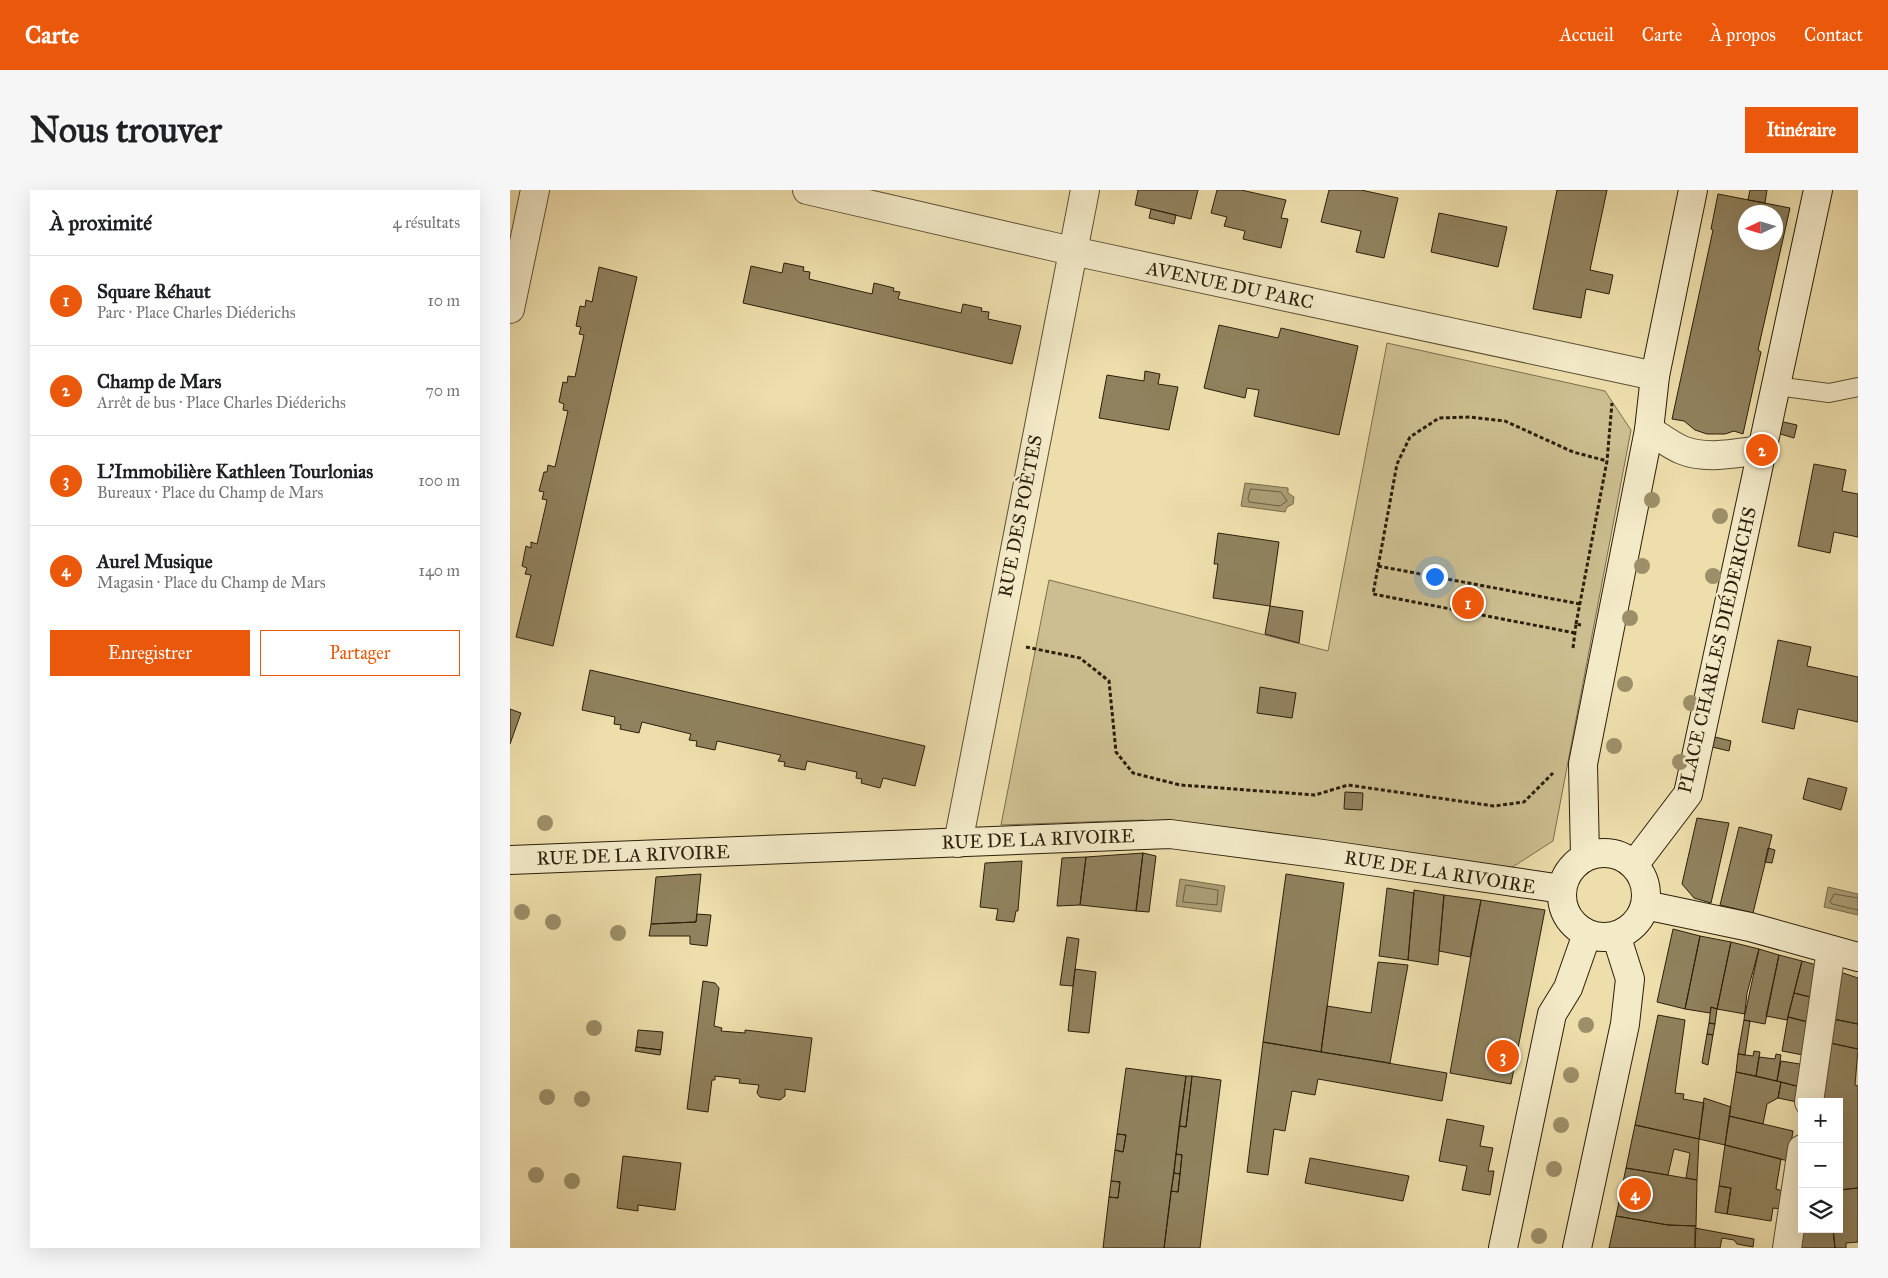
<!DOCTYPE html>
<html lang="fr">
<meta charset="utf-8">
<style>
:root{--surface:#fff;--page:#f6f6f6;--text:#202124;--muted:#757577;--line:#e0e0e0;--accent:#ea580c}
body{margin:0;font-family:"IM FELL Great Primer",serif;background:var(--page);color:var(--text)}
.controls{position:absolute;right:15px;bottom:15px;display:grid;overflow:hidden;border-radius:0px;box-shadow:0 5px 20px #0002}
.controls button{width:45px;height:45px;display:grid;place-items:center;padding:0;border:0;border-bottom:1px solid var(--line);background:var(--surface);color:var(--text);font:25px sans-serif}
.compass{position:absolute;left:1228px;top:15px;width:45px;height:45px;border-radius:50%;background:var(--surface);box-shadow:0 5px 20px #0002;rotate:266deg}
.you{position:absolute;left:924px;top:386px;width:18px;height:18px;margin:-12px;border:4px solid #fff;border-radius:50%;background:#1a73e8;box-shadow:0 0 0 8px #1a73e833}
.badge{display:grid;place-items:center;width:32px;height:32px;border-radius:50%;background:var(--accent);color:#fff;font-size:16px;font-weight:700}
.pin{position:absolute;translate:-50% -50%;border:2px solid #fff;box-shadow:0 1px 5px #0006}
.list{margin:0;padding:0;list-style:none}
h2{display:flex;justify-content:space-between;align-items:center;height:65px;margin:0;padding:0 20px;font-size:21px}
h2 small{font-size:16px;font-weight:400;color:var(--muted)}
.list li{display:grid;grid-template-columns:32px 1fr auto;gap:15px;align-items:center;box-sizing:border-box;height:90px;padding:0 20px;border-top:1px solid var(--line)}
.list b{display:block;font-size:19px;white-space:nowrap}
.list p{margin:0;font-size:16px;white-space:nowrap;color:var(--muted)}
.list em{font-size:16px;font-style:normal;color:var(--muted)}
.actions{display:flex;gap:10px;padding:15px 20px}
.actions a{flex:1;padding:11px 0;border:1px solid var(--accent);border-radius:0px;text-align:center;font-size:18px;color:var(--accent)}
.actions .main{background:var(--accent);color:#fff}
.icon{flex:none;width:28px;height:28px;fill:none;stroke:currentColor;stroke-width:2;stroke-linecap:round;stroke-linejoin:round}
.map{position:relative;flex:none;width:1348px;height:1058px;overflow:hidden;border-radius:0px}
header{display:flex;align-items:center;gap:30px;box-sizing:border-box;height:70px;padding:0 25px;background:var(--accent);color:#fff}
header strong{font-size:24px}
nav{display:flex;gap:28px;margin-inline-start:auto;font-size:18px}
.intro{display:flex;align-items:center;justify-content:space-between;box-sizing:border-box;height:120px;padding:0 30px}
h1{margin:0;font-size:35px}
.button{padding:12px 22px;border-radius:0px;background:var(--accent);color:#fff;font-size:18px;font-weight:700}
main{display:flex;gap:30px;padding:0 30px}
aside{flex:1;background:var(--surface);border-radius:0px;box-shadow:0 5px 20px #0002}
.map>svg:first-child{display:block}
</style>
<header>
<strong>Carte</strong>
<nav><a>Accueil</a><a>Carte</a><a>À propos</a><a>Contact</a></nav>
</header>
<div class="intro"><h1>Nous trouver</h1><a class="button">Itinéraire</a></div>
<main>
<aside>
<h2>À proximité<small>4 résultats</small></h2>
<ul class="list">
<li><span class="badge">1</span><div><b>Square Réhaut</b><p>Parc · Place Charles Diéderichs</p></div><em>10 m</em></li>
<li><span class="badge">2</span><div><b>Champ de Mars</b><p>Arrêt de bus · Place Charles Diéderichs</p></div><em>70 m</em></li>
<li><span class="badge">3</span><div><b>L'Immobilière Kathleen Tourlonias</b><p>Bureaux · Place du Champ de Mars</p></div><em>100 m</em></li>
<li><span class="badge">4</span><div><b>Aurel Musique</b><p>Magasin · Place du Champ de Mars</p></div><em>140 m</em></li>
</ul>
<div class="actions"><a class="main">Enregistrer</a><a>Partager</a></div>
</aside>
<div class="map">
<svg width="1348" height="1058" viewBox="0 0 1348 1058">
<rect width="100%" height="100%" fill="#eddeab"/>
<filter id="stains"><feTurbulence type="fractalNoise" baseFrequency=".004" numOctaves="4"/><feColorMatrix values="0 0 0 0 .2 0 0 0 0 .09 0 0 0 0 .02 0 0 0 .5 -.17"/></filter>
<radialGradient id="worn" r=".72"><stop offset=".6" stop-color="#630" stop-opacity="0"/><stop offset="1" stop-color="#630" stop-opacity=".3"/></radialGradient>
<path fill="#ccbe90" stroke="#7c6e4e" d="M877,153l218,48 26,39 -78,411 -42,27 -369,-48 -141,5 48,-245 279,71z"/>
<path fill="#ab9d75" stroke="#786b4b" d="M735,293l43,5v5l6,4 -1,7 -6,3 -2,5 -44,-6z
M670,689l45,7 -4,26 -45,-6z
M1318,697l30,7v21l-34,-8z"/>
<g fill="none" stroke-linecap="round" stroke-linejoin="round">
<path stroke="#6c5e40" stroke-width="1" d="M741,299l30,3 6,9 -7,5 -31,-4 -1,-3z
M676,695l32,5 -1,15 -34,-3z
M1348,708l-24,-4 -4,8 2,2 26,6"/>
</g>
<path fill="#90825e" stroke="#2c1f0b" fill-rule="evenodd" d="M628,0h60l-7,29 -56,-14z
M707,0h24l45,10 -5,18 7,1 -7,29 -38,-9 2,-8 -21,-5 3,-9 -16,-4z
M819,0h32l37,8 -14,60 -28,-6 5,-21 -40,-9z
M1047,0h50l-17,80 23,5 -4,19 -23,-5 -5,29 -48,-9z
M1240,0h17l-2,13 -17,-3z
M1208,4l72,14 -32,142 3,2 -18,82 -9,-3 -9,3h-18l-12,-4 -11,-9 -12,-2 41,-189 -2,-1zM1236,22h30v30h-30z
M641,19l25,6 -2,9 -25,-6z
M929,23l68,14 -9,40 -67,-15z
M274,73l20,4 -1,4 7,1 -1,7 63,15 2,-11 20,5 -1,3 7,1 -2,7 63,14 2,-9 19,4 -1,3 8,1 -1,7 33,7 -9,38 -269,-61 8,-37 31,7z
M89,77l38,10 -84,369 -37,-9 15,-62 -6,-1 2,-6 -5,-2 4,-20 5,2v-6l6,2 10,-44 -5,-1 2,-7 -5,-1 5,-19h3l1,-7 7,2 13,-56 -5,-1 1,-6 -5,-2 4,-20 4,1 1,-7 7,1 9,-42 -5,-1 2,-7 -5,-1 4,-20 5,1 1,-7 6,2z
M709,135l59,13 3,-10 77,18 -19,89 -85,-19 5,-26 -12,-2 -2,10 -41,-10z
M635,181l15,3 -2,10 20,3 -9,43 -70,-12 8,-43 37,6z
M1269,231l18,4 -3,13 -17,-5z
M1304,274l32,6 -4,21 16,3v43l-24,-5 -4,21 -32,-7z
M708,343l61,9 -9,64 -57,-8 5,-34h-4z
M760,416l33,5 -4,32 -34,-9z
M1268,450l33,7 -4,19 51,11v45l-60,-13 -4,20 -32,-7z
M80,480l335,76 -10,40 -32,-8 -3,10 -19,-5 1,-4 -6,-1 1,-6 -50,-11 -2,9 -21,-4 1,-4 -7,-1 3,-6 -64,-14 -2,9 -19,-4 1,-5 -8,-1 2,-6 -49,-12 -3,11 -19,-4 1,-4 -7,-1 1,-7 -33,-7z
M750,497l36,6 -4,25 -35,-5z
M0,519l11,4 -11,31z
M1205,547l16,4 -2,10 -17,-4z
M1298,588l39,10 -6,22 -38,-11z
M835,602l18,1 -1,17 -18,-1z
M1187,628l32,5 -18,80 -17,-5 -12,-14z
M1229,637l33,8 -19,78 -33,-8z
M1258,658l7,2 -3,13 -7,-1z
M633,663l13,3 -7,56 -13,-1z
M633,663l-7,58 -56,-6 6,-48z
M576,667l-6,48 -23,1 5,-48z
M512,671l-4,50h-2l-2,11 -18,-2 2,-11 -18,-2 5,-44z
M191,684l-5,48 -45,2 5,-47z
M776,684l58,9 -23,169 -58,-10z
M877,698l27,5 -6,67 -29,-4z
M904,700l30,5 -6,70 -30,-5z
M934,705l37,5 -11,57 -31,-6z
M971,710l64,10 -34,174 -61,-11z
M187,724l14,1 -4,31 -17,-2v-8h-41l2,-12 45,-2z
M1163,739l27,7 -15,73 -28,-7z
M1190,746l31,6 -14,67 -6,-2 -1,6 -25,-4z
M557,747l12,2 -6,47 -13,-1z
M1221,752l28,7 -14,65 -28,-5z
M1249,759l20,6 -14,69 -21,-4 3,-27z
M1269,765l23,6 -15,59 -21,-4z
M1292,771l22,6 -6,32 -24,-6z
M868,772l30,3 -18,98 -69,-11 6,-46 44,7z
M565,779l21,3 -7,61 -21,-2z
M1327,781l21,7v46l-25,-5z
M193,791l12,2 4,5 -5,38 8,2 -1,3 24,2v-3l67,8 -7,54 -20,-3v7l-5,4 -20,-3 -3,-4 2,-8 -20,-2 1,-4 -25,-3v4h-3l-4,32 -21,-3z
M1284,803l24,6 -6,24 -24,-6z
M1201,817l6,2 -2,15 -6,-1z
M1148,825l27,5 -10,73 9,1 -1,5 21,4 -5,36 -64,-14z
M1278,827l24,6 -4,33 -26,-5z
M1323,829l25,5v25l-28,-6z
M1234,830l6,1 -5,34 -7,-1z
M1199,833l6,1 -2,11 -6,-1z
M128,840l25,2 -2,18 -25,-3z
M1197,844l6,1 -5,30 -6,-2z
M753,852l184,31 -5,28 -124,-22 -3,16 -23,-4 -7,40 -11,-2 -6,46 -21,-3z
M1320,853l28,6 -3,36 3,1v102l-19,2v-88h-18z
M126,857l25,3 -1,5 -25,-4z
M1244,861l6,1 -4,24 -20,-4 2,-18 15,2z
M1266,864l5,1 -4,26 -21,-5 3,-19 16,2z
M1271,871l25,4 -2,23 -27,-7z
M616,878l60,8 -22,172h-61l6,-51 9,1 2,-16 -9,-1 4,-31 8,2 3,-17 -9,-1z
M1226,882l45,10 -3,16 -11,6 -4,20 -34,-8z
M676,886h6l-6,51 -7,-1z
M682,886l29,4 -21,168h-36l7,-57 7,1 4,-37 -6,-1 3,-28 7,1z
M1271,892l19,5 -3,15 -19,-4z
M1194,908l27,9 -6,38 -26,-6z
M1219,926l64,15 -5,30 -63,-16z
M937,929l37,7 -4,20 13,2 -5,23h6l-4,24 -28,-5 5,-24 -28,-5z
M1125,935l64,14 -2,41 -11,-2 4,-25 -16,-4 -6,26 -42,-7z
M607,944l9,1 -3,17 -8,-2z
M1215,955l56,14 -5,30 7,2 -2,18 -8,-1 -2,13 -44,-7 4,-26 -12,-2z
M666,964l6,1 -2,19 -6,-1z
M113,966l58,7 -6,47 -37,-5v6l-21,-3z
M800,968l99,18 -6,25 -98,-18z
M1116,978l71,12 -1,46 -28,-1 -52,-9z
M664,983l6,1 -2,18 -7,-1z
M601,991l9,1 -2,16 -9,-1z
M1209,996l12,2 -4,26 -12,-2z
M1348,998v54l-12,1v5h-11l-2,-19h6v-39z
M1106,1026l52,9 28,1 -1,22h-86z
M1185,1038l59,11 -1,8 -16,-3 -3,-4 -12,-2 -2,10h-25z
M1292,1039h31l2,19h-37z"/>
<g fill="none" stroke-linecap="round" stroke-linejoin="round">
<defs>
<path id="lane" d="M1266,196l53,7 29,-6"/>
<path id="street" d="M297,0l252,58 596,128
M0,119l25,-119
M1139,240c10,6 21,15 33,20 24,10 55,3 80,0
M448,653l127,-653
M1299,912l22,-152
M1277,1058l15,-99"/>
<path id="secondary" d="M1052 705a42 42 0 1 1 84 0a42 42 0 1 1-84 0Z
M1075,666l-2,-92 66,-334 6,-54 38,-186
M0,670l660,-26 153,20 239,35
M1124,675l54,-71 130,-604
M1135,715l105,22 108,30
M993,1058l49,-234 16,-26 19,-54
M1067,1058l48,-224 5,-45 -14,-44"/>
</defs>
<use href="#lane" stroke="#5c4f33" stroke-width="20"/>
<use href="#street" stroke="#5c4f33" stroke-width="30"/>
<use href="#secondary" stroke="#2c1f0b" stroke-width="30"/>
<path stroke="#2c1f0b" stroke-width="3" stroke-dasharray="4 2.5" stroke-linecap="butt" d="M868,376l202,38
M1066,434l31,-163 5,-58
M1065,443l-202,-39 24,-130 13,-27 29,-19 31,-1 35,4 68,31 34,9
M516,457l54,11 29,23 7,71 17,21 47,12 135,10 33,-10 146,21 30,-4 29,-29
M1063,458l3,-24 5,1"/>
<use href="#lane" stroke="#f3eac8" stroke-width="18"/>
<use href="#street" stroke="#f3eac8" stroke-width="28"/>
<use href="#secondary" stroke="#f3eac8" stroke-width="28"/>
</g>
<g fill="#9d8f69">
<circle cx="1142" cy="310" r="8"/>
<circle cx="1210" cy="326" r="8"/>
<circle cx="1132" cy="376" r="8"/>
<circle cx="1203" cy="386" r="8"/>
<circle cx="1120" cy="428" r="8"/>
<circle cx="1115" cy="494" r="8"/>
<circle cx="1181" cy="513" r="8"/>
<circle cx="1104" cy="556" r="8"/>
<circle cx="1170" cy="572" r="8"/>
<circle cx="35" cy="633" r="8"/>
<circle cx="12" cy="722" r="8"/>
<circle cx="43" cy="732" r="8"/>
<circle cx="108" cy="743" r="8"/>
<circle cx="1076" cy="835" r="8"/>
<circle cx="84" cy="838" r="8"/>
<circle cx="1061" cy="885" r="8"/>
<circle cx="37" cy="907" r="8"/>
<circle cx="72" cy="909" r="8"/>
<circle cx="1051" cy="935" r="8"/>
<circle cx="1044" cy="979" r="8"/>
<circle cx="26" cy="985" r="8"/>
<circle cx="62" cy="991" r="8"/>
<circle cx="1029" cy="1046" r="8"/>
</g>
<g text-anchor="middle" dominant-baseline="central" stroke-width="5" stroke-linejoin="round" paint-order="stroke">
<g font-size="19" fill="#2c1f0b" stroke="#f3eac8">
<text transform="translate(720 95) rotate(12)">AVENUE DU PARC</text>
<text transform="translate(510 326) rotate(-79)">RUE DES POÈTES</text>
<text transform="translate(1207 460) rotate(-77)">PLACE CHARLES DIÉDERICHS</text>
<text transform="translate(528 649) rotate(-2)">RUE DE LA RIVOIRE</text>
<text transform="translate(123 665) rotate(-2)">RUE DE LA RIVOIRE</text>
<text transform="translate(930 682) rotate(9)">RUE DE LA RIVOIRE</text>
</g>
</g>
<rect width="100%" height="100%" filter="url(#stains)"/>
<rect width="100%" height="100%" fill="url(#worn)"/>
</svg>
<div class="controls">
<button>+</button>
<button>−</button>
<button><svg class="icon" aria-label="layers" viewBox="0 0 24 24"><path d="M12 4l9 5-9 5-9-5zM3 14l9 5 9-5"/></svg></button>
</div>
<svg class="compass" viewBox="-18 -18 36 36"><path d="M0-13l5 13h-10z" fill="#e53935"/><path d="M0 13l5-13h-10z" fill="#757577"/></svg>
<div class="you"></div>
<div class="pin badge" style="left:958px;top:413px">1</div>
<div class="pin badge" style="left:1252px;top:260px">2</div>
<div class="pin badge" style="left:993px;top:866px">3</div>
<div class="pin badge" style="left:1125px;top:1004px">4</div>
</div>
</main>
